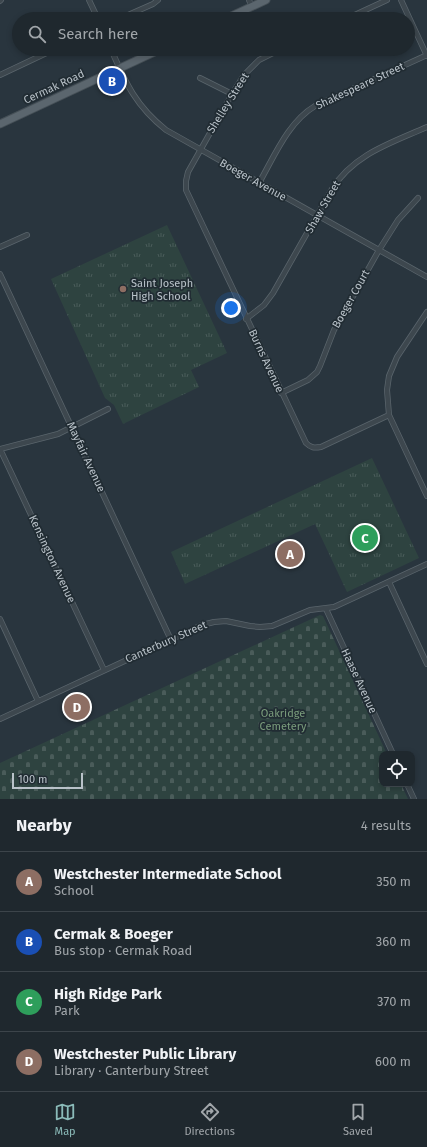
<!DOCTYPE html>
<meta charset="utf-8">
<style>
:root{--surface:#1f282e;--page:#2c343a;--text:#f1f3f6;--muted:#a1a6aa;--line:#3c444a;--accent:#8bbbb9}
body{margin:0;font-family:"Fira Sans",sans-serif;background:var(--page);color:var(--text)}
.controls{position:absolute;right:12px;bottom:12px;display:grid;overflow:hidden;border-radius:8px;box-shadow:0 2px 6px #0003}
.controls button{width:36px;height:36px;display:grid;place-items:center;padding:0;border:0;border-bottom:1px solid var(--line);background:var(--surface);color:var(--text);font:20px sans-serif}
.scale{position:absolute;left:12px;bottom:10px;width:71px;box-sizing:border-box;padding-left:4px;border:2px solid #b9c2c9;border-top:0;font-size:11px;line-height:14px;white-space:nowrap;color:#b9c2c9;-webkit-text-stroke:3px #212c33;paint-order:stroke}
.you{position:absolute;left:231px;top:308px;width:14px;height:14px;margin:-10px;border:3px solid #fff;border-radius:50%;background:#1a73e8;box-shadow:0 0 0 6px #1a73e833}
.badge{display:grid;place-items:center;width:26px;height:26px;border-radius:50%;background:var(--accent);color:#fff;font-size:13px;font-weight:700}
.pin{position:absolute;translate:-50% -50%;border:2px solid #fff;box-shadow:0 1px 4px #0006}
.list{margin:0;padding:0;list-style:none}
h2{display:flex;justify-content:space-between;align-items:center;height:52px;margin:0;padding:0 16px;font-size:17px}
h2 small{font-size:13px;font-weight:400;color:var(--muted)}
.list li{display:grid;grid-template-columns:26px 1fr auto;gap:12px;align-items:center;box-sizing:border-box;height:60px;padding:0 16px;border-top:1px solid var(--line)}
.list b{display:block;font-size:15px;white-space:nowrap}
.list p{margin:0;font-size:13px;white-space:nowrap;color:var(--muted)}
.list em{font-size:13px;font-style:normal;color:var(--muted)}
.icon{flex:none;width:22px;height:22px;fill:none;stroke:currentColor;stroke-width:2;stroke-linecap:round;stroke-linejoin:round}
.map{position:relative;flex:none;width:427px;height:799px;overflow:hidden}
.search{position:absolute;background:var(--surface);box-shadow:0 2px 6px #0003;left:12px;right:12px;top:12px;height:44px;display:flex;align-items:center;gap:10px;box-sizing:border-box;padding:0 14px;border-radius:22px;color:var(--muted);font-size:15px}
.sheet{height:292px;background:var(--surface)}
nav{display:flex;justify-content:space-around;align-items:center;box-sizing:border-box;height:56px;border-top:1px solid var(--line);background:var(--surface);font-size:11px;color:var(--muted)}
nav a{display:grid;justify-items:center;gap:2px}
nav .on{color:var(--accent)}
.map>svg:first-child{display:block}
</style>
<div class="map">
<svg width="427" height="799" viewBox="0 0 427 799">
<defs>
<pattern id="cemetery-stones" width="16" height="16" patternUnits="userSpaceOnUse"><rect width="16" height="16" fill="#2e4340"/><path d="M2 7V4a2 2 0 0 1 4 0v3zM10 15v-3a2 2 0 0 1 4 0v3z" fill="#4a5c5a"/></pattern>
<pattern id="park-tufts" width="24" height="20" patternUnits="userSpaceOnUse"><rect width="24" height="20" fill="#2e4340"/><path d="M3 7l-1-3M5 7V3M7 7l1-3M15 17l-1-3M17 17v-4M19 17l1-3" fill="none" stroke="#4a5c5a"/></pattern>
</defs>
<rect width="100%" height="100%" fill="#29353e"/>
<path fill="url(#cemetery-stones)" d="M320,615l3,1 64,138h-5v30h19l7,15h-408v-36z"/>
<path fill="url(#park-tufts)" d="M167,225l60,128 -36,17 8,17 -76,37 -9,-19 -9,-7 -54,-119z
M372,458l47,100 -72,34 -32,-68 -130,60 -14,-32z"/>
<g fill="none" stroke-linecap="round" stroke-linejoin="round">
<defs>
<path id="street" d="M89,0l9,19
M249,0l3,7
M401,0l26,56
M0,1l1,-1
M119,19l34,-15 5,-4
M346,19l41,-19
M111,49c15,35 25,57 55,81l261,147
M281,49l-22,11 -15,15 -12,19 -44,78 -2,9v9l120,253c5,5 8,5 15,4l68,-32
M0,75l55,-26
M200,78l32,16
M259,183c15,-26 29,-61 56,-77l112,-51
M0,247l27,-12
M0,274l171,366
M427,312l-30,45 -8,19 -2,14 2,25 38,81
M246,319l18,-14 9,-12 59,-104c22,-35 59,-46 95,-62
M281,393l27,-13 9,-8 3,-6 14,-36 45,-80 19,-30 20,-22
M389,582l38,82
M326,609l67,145
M0,619l38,82
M104,670l-104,-221 58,-15 50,-25
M0,719l202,-94 12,-3 12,-1 24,5 10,1 12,-1 38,-16 24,-3 93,-43
M407,784l7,15"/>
<path id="primary" d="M225,19l41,-19
M0,124l161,-75"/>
</defs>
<use href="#street" stroke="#5a656c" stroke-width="6"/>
<use href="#primary" stroke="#465057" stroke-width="9"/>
<use href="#street" stroke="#3d474e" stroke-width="4.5"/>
<use href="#primary" stroke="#5b666e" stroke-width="7"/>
</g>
<circle fill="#8d6e63" stroke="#212c33" stroke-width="1.5" cx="123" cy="289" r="4"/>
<g text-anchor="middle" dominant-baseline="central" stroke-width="3.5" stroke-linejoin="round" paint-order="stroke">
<g font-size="11" fill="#b9c2c9" stroke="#212c33">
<text transform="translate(360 86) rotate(-25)">Shakespeare Street</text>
<text transform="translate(54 87) rotate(-25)">Cermak Road</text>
<text transform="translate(228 103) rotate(-58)">Shelley Street</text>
<text transform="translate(253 180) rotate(29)">Boeger Avenue</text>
<text transform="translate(323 207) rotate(-60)">Shaw Street</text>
<text transform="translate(351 299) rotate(-61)">Boeger Court</text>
<text transform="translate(266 361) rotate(65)">Burns Avenue</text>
<text transform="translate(86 457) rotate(65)">Mayfair Avenue</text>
<text transform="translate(52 559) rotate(65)">Kensington Avenue</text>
<text transform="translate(166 642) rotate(-24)">Canterbury Street</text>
<text transform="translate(359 681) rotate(65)">Haase Avenue</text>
</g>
<g font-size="11" fill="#b9c2c9" stroke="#212c33" text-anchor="start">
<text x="131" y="283">Saint Joseph<tspan x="131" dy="13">High School</tspan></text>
</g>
<g font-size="11" fill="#7a9c7c" stroke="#212c33">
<text x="283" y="713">Oakridge<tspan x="283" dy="13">Cemetery</tspan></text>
</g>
</g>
</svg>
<div class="controls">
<button><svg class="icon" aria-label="locate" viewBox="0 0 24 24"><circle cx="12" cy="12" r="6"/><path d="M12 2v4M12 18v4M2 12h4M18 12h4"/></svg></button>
</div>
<div class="scale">100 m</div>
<div class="you"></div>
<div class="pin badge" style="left:290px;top:554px;background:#8d6e63">A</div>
<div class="pin badge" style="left:112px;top:81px;background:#1a4fb4">B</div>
<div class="pin badge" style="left:365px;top:538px;background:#2e9e5b">C</div>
<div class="pin badge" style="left:77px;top:707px;background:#8d6e63">D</div>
<div class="search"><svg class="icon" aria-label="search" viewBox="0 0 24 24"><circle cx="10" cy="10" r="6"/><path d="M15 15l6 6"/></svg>Search here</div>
</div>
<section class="sheet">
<h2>Nearby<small>4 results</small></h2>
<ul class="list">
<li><span class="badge" style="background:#8d6e63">A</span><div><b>Westchester Intermediate School</b><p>School</p></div><em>350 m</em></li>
<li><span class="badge" style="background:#1a4fb4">B</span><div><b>Cermak &amp; Boeger</b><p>Bus stop · Cermak Road</p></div><em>360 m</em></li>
<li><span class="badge" style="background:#2e9e5b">C</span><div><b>High Ridge Park</b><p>Park</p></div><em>370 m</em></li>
<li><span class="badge" style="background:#8d6e63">D</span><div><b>Westchester Public Library</b><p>Library · Canterbury Street</p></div><em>600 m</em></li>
</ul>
</section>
<nav>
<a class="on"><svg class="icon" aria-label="map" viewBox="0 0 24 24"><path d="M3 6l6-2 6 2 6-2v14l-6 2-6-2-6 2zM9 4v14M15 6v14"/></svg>Map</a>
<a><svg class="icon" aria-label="directions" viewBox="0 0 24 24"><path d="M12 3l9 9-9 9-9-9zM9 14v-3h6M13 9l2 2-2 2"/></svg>Directions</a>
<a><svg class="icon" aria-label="saved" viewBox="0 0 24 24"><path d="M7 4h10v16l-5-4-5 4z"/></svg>Saved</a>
</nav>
